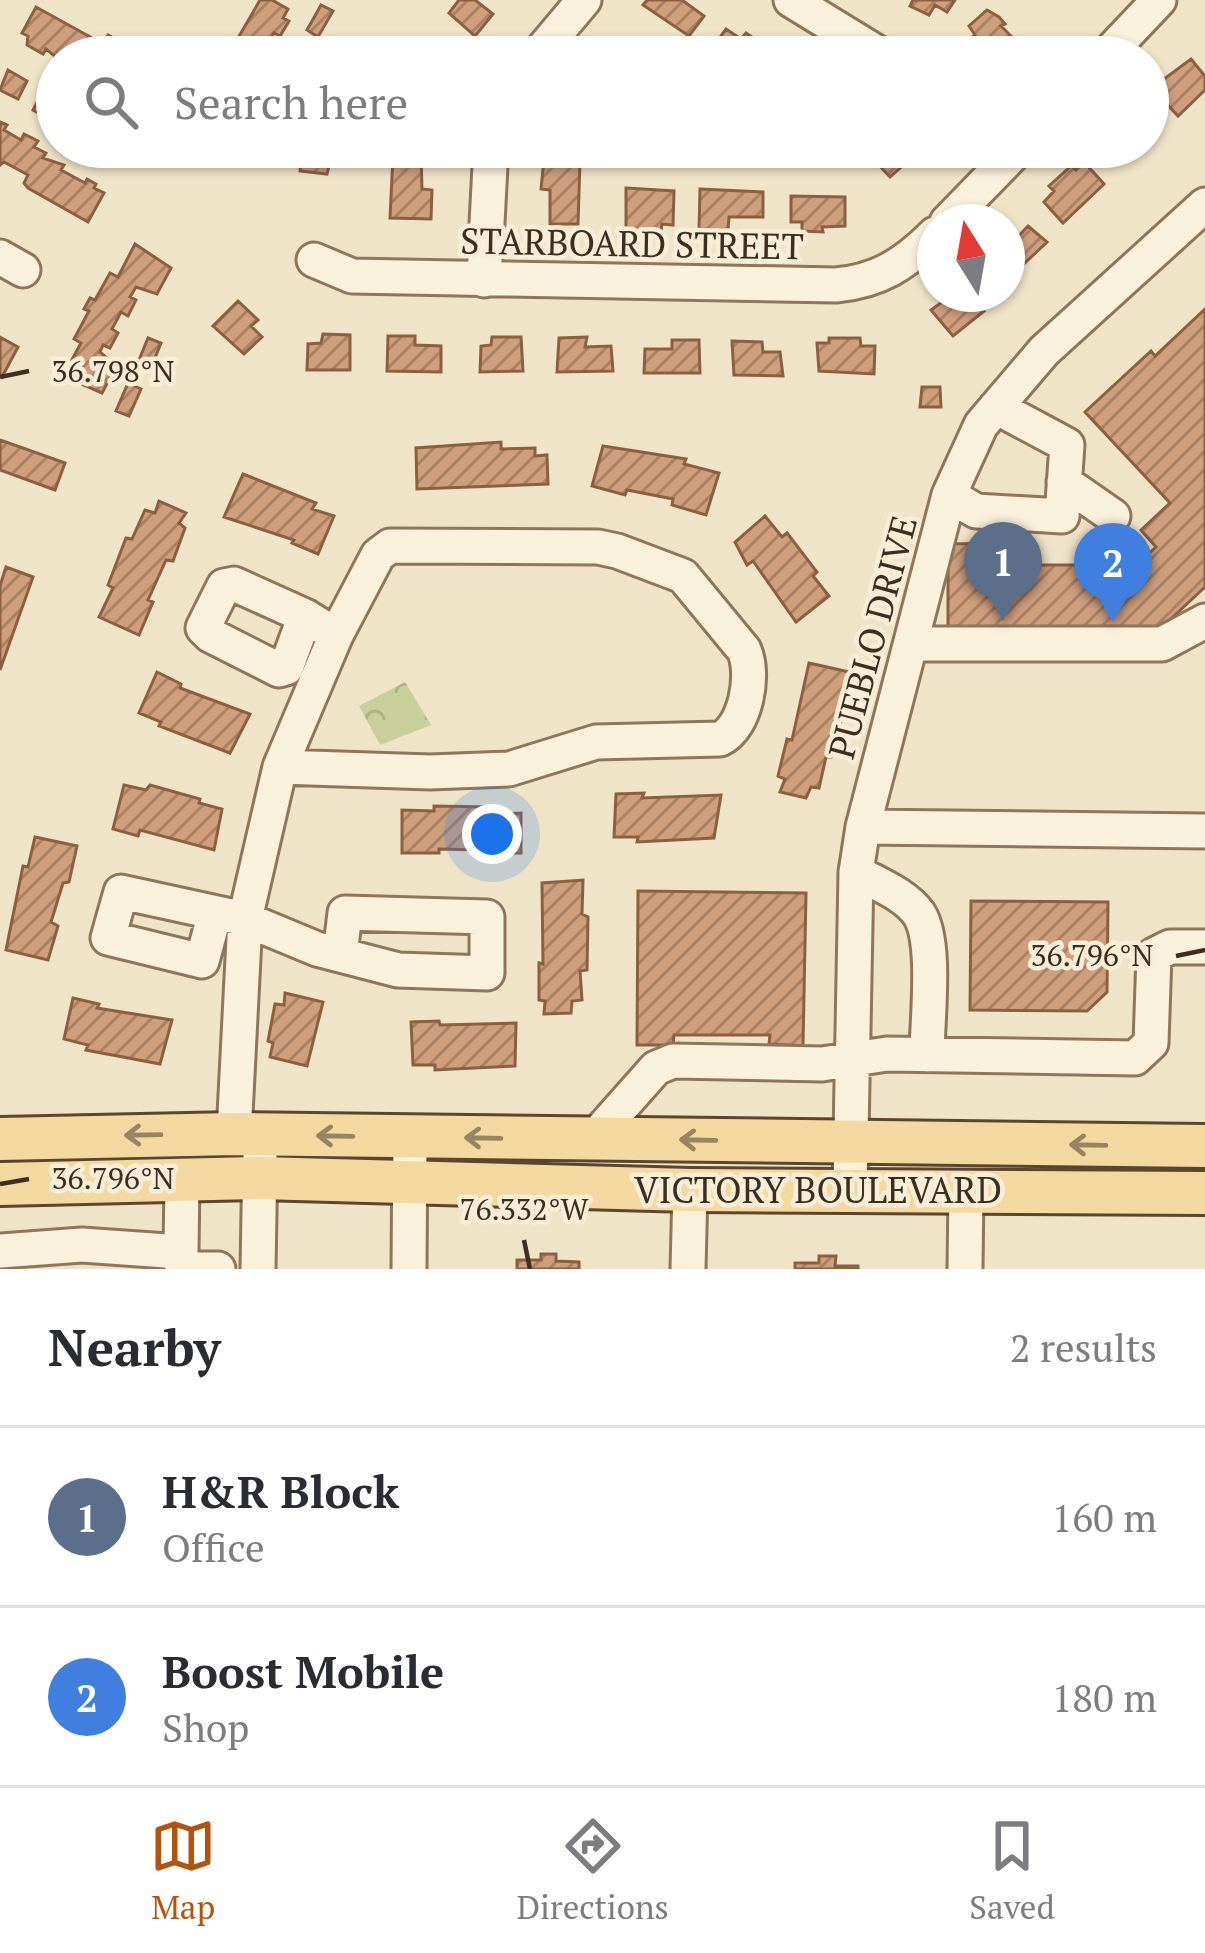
<!DOCTYPE html>
<meta charset="utf-8">
<style>
:root{--surface:#fff;--page:#f7f7f7;--text:#2b2b33;--muted:#7c7c81;--line:#e1e1e2;--accent:#b45309}
body{margin:0;font-family:"PT Serif",serif;background:var(--page);color:var(--text)}
.compass{position:absolute;left:917px;top:204px;width:108px;height:108px;border-radius:50%;background:var(--surface);box-shadow:0 3px 9px #0004;rotate:349deg}
.you{position:absolute;left:492px;top:834px;width:42px;height:42px;margin:-30px;border:9px solid #fff;border-radius:50%;background:#1a73e8;box-shadow:0 0 0 18px #1a73e833}
.badge{display:grid;place-items:center;width:78px;height:78px;border-radius:50%;background:var(--accent);color:#fff;font-size:39px;font-weight:700}
.pin{position:absolute;translate:-50% -99px;filter:drop-shadow(0 3px 6px #0008)}
.pin::after{content:'';position:absolute;top:63px;width:42px;height:36px;background:inherit;clip-path:polygon(0 0,100% 0,50% 100%)}
.list{margin:0;padding:0;list-style:none}
h2{display:flex;justify-content:space-between;align-items:center;height:156px;margin:0;padding:0 48px;font-size:51px}
h2 small{font-size:39px;font-weight:400;color:var(--muted)}
.list li{display:grid;grid-template-columns:78px 1fr auto;gap:36px;align-items:center;box-sizing:border-box;height:180px;padding:0 48px;border-top:3px solid var(--line)}
.list b{display:block;font-size:45px;white-space:nowrap}
.list p{margin:0;font-size:39px;white-space:nowrap;color:var(--muted)}
.list em{font-size:39px;font-style:normal;color:var(--muted)}
.icon{flex:none;width:66px;height:66px;fill:none;stroke:currentColor;stroke-width:2;stroke-linecap:round;stroke-linejoin:round}
.map{position:relative;flex:none;width:1205px;height:1269px;overflow:hidden}
.search{position:absolute;background:var(--surface);box-shadow:0 3px 9px #0004;left:36px;right:36px;top:36px;height:132px;display:flex;align-items:center;gap:30px;box-sizing:border-box;padding:0 42px;border-radius:66px;color:var(--muted);font-size:45px}
.sheet{height:516px;background:var(--surface)}
nav{display:flex;justify-content:space-around;align-items:center;box-sizing:border-box;height:168px;border-top:3px solid var(--line);background:var(--surface);font-size:33px;color:var(--muted)}
nav a{display:grid;justify-items:center;gap:6px}
nav .on{color:var(--accent)}
.map>svg:first-child{display:block}
</style>
<div class="map">
<svg width="1205" height="1269" viewBox="0 0 1205 1269">
<defs>
<pattern id="park-crowns" width="20" height="18" patternUnits="userSpaceOnUse" patternTransform="scale(3)"><rect width="20" height="18" fill="#c9cf9b"/><path d="M2 6a3 3 0 1 1 6 0M12 15a3 3 0 1 1 6 0" fill="none" stroke="#aeb285"/></pattern>
<pattern id="building-hatch" width="6" height="6" patternUnits="userSpaceOnUse" patternTransform="scale(3)"><rect width="6" height="6" fill="#cf9f7d"/><path d="M-1 1l2-2M0 6l6-6M5 7l2-2" fill="none" stroke="#a98266"/></pattern>
</defs>
<rect width="100%" height="100%" fill="#f0e4c8"/>
<path fill="url(#park-crowns)" d="M405,682l26,43 -51,20 -21,-39z"/>
<path fill="url(#building-hatch)" stroke="#8d5f41" stroke-width="3" d="M260,0h12l16,9 -5,9 6,3 -9,15 -6,-3 -5,9 7,4 -6,11h-43z
M459,0h16l18,14 -18,22 -26,-23z
M647,0h35l22,16 -15,20 -46,-31z
M913,0h42l-8,12 -12,-7 -6,10 -19,-9z
M321,5l12,6 -15,26 -11,-7z
M36,7l67,37 5,-9 41,22 -92,1 -11,-9 -3,5 -16,-9 1,-9 -6,-3z
M987,10l12,7 6,7 -4,2 26,26 -6,5h-44l-13,-14 11,-8 -6,-9z
M726,29l15,10 5,-6 23,15 -6,9h-45l-9,-5z
M1191,59l14,17v14l-27,26 -26,-28z
M8,70l19,11 -9,18 -18,-9z
M43,91l14,7 -3,23 -21,-11z
M0,122l7,3 -3,5 17,10 3,-6 14,7 -4,6 12,6 -3,5 21,7 -3,5 24,13 2,-4 9,5 -2,4 10,5 -16,29 -60,-34 -4,-5 4,-8 -24,-13 -4,3z
M303,147h44l-4,16 -13,-1 -3,12 -27,-3z
M862,147h40l-4,4 10,10 -18,16z
M421,155l1,34 10,1 -1,29 -41,-1 3,-62z
M544,159l36,2 -2,63h-28v-34l-9,-1z
M1084,162l20,22 -41,39 -19,-21 10,-11 -5,-5 22,-20 5,4z
M626,188l48,3 -1,34 -11,-1 -1,7 -12,-1 -1,5 -22,-3z
M700,189l63,3v25h-34l-1,13 -29,-1z
M791,196l54,1v29l-23,1 1,5 -21,-1v-9h-11z
M1028,226l19,16 -37,35 -3,-43 9,5z
M135,244l36,24 -14,26 -21,-7 -6,10 6,3 -8,16 -7,-4 -9,17 6,4 -8,15 -7,-3 -3,7 16,14 -14,27 -39,-17 18,-33 -7,-4 15,-28 -5,-2 6,-11 5,2 15,-27 8,4z
M953,294l10,7 5,-7 16,17 -31,25 -22,-26z
M238,301l20,19 -7,6 11,11 -18,17 -31,-28z
M1205,309v278l-44,41 -213,1v-85l56,-1v22h132l20,-18 -15,-17 29,-27 -85,-91 66,-61 4,5z
M323,334l27,1v35h-43l1,-26 13,-1z
M388,336h27v9l26,1v26l-54,-1z
M0,337l18,10 -16,30 -2,-2z
M492,337h29l2,34 -43,1 1,-26 10,-1z
M587,337l-2,10 26,-1 2,25 -56,1 2,-34z
M148,338l13,5 -11,27 -13,-5z
M829,338h31l1,8h14l-1,28 -55,-3 -2,-28h12z
M672,340h27l1,33h-56l1,-24h27z
M732,341l30,1 1,10h17l3,24 -49,-1z
M128,383l13,6 -12,27 -13,-5z
M922,387h18l1,20h-21z
M0,440l65,23 -10,27 -55,-20z
M501,442v7l34,-1v8l12,-1 1,29 -131,5 -1,-41z
M603,446l83,13 -2,5 35,9 -13,42 -34,-10 1,-6 -46,-9 -2,5 -33,-9z
M243,474l73,29 -4,6 22,7 -16,38 -26,-11 2,-3 -70,-23z
M159,501l27,12 -7,10 6,5 -12,33 -7,-1 -18,40 5,2 -14,33 -40,-18 14,-29 -5,-3 18,-47 6,1 13,-29 10,3z
M765,516l17,21 5,-4 30,39 -4,4 16,20 -33,26 -43,-61 -6,4 -12,-23z
M6,567l27,10 -33,93v-84z
M809,663l40,9 -8,32 4,1 -14,52h-5l-7,31 -8,-1 -5,11 -26,-6 5,-13 -7,-3 9,-37 5,1z
M157,672l24,12 -1,4 70,26 -20,39 -71,-27 2,-4 -22,-9z
M124,785l22,5 4,-5 50,14 -1,4 23,6 -8,41 -74,-20 -2,6 -25,-7z
M644,793l-2,5 79,-3 -7,43 -77,4 1,-5h-24l2,-43z
M434,806l54,1v8l33,-2v40l-39,1v-4l-43,-1v4h-37v-43l32,1z
M35,837l42,9 -8,36 -6,1 -12,39 7,4 -10,34 -42,-10 17,-84 5,1z
M583,880l-1,34 6,3 -1,53 -7,1 2,29 -10,1 -1,12 -27,1 1,-13 -6,-1v-37l4,1 -1,-81z
M638,891l168,2 -3,153 -34,-2 1,-9h-96l-1,10h-36z
M971,901l137,1 -1,90 -20,19 -117,-1z
M285,993l38,9 -16,64 -37,-9 3,-14 -5,-2 7,-37 9,1z
M73,998l26,6 -2,4 75,12 -12,44 -74,-14 2,-5 -24,-6z
M439,1021l1,4 76,-2 -1,43 -80,4v-5h-22l-2,-43z
M541,1254h15v7l23,1v7h-62v-9h24z
M819,1256h17l-1,10h23v3h-63v-6h24z"/>
<g fill="none" stroke-linecap="round" stroke-linejoin="round">
<defs>
<path id="minor" d="M791,0l93,57
M536,57l48,-57
M1105,57l54,-57
M947,222l73,-75
M0,257l23,13
M314,260l38,16 484,9c43,-4 69,-21 99,-51
M484,280l7,-133
M1064,482l49,34
M949,495l27,16 86,5 5,-71 -71,-38
M390,546l208,1 19,4 66,25 61,74c11,24 2,77 -24,89l-124,3 -87,27 -79,3 -150,-5 56,-132 42,-80z
M305,616l-71,-32 -10,2 -21,42 7,7 69,35 7,-2 19,-52 31,19
M911,644h251l43,-23
M863,827l342,4
M856,872c21,12 49,22 63,42 18,28 8,106 8,141
M215,913l-13,48 -94,-23 13,-46 124,27 72,30 81,21 89,3v-56l-142,-4 -5,42
M234,1134l11,-215 35,-152
M593,1139l63,-71 17,-7 149,3 65,-10 248,4 16,-15 3,-88 16,-8h35
M850,1188l6,-316 7,-45 86,-332 32,-70 63,-74 161,-146
M0,1251l82,-6 99,7 1,17
M181,1252l1,-73
M182,1269h36
M258,1269l2,-112
M409,1269l1,-132
M688,1269l2,-79
M965,1269l1,-79"/>
<path id="major" d="M0,1139l234,-5 971,12
M0,1184l260,-6 430,12 515,3"/>
</defs>
<use href="#minor" stroke="#8d765c" stroke-width="39"/>
<use href="#major" stroke="#5b4430" stroke-width="48"/>
<use href="#minor" stroke="#faf1dc" stroke-width="33"/>
<use href="#major" stroke="#f3d9a0" stroke-width="42"/>
</g>
<defs><path id="oneway-shaft" d="M-6 0H5M1.5-3L5.5 0L1.5 3" fill="none" stroke-width="1.6" stroke-linecap="round" stroke-linejoin="round" transform="scale(3)"/></defs>
<g stroke="#988460">
<use href="#oneway-shaft" transform="translate(143 1135) rotate(179)"/>
<use href="#oneway-shaft" transform="translate(335 1136) rotate(-179)"/>
<use href="#oneway-shaft" transform="translate(483 1138) rotate(-179)"/>
<use href="#oneway-shaft" transform="translate(698 1140) rotate(-179)"/>
<use href="#oneway-shaft" transform="translate(1088 1145) rotate(-179)"/>
</g>
<path fill="none" stroke="#3d2e20" stroke-width="4.5" d="M0,377l29,-6M1176,956l29,-6M0,1184l29,-5M524,1240l6,29"/>
<g text-anchor="middle" dominant-baseline="central" stroke-width="9" stroke-linejoin="round" paint-order="stroke">
<g font-size="36" fill="#3d2e20" stroke="#f7eed8">
<text transform="translate(632 243) rotate(1)">STARBOARD STREET</text>
<text transform="translate(872 637) rotate(-75)">PUEBLO DRIVE</text>
<text x="818" y="1189">VICTORY BOULEVARD</text>
</g>
</g>
<g font-size="30" text-anchor="middle" fill="#3d2e20" stroke="#f7eed8" stroke-width="9" stroke-linejoin="round" paint-order="stroke">
<text x="113" y="382">36.798°N</text>
<text x="1092" y="966">36.796°N</text>
<text x="113" y="1189">36.796°N</text>
<text x="524" y="1220">76.332°W</text>
</g>
</svg>
<svg class="compass" viewBox="-18 -18 36 36"><path d="M0-13l5 13h-10z" fill="#e53935"/><path d="M0 13l5-13h-10z" fill="#7c7c81"/></svg>
<div class="you"></div>
<div class="pin badge" style="left:1003px;top:621px;background:#5c6f8a">1</div>
<div class="pin badge" style="left:1113px;top:622px;background:#3f7fe0">2</div>
<div class="search"><svg class="icon" aria-label="search" viewBox="0 0 24 24"><circle cx="10" cy="10" r="6"/><path d="M15 15l6 6"/></svg>Search here</div>
</div>
<section class="sheet">
<h2>Nearby<small>2 results</small></h2>
<ul class="list">
<li><span class="badge" style="background:#5c6f8a">1</span><div><b>H&amp;R Block</b><p>Office</p></div><em>160 m</em></li>
<li><span class="badge" style="background:#3f7fe0">2</span><div><b>Boost Mobile</b><p>Shop</p></div><em>180 m</em></li>
</ul>
</section>
<nav>
<a class="on"><svg class="icon" aria-label="map" viewBox="0 0 24 24"><path d="M3 6l6-2 6 2 6-2v14l-6 2-6-2-6 2zM9 4v14M15 6v14"/></svg>Map</a>
<a><svg class="icon" aria-label="directions" viewBox="0 0 24 24"><path d="M12 3l9 9-9 9-9-9zM9 14v-3h6M13 9l2 2-2 2"/></svg>Directions</a>
<a><svg class="icon" aria-label="saved" viewBox="0 0 24 24"><path d="M7 4h10v16l-5-4-5 4z"/></svg>Saved</a>
</nav>
